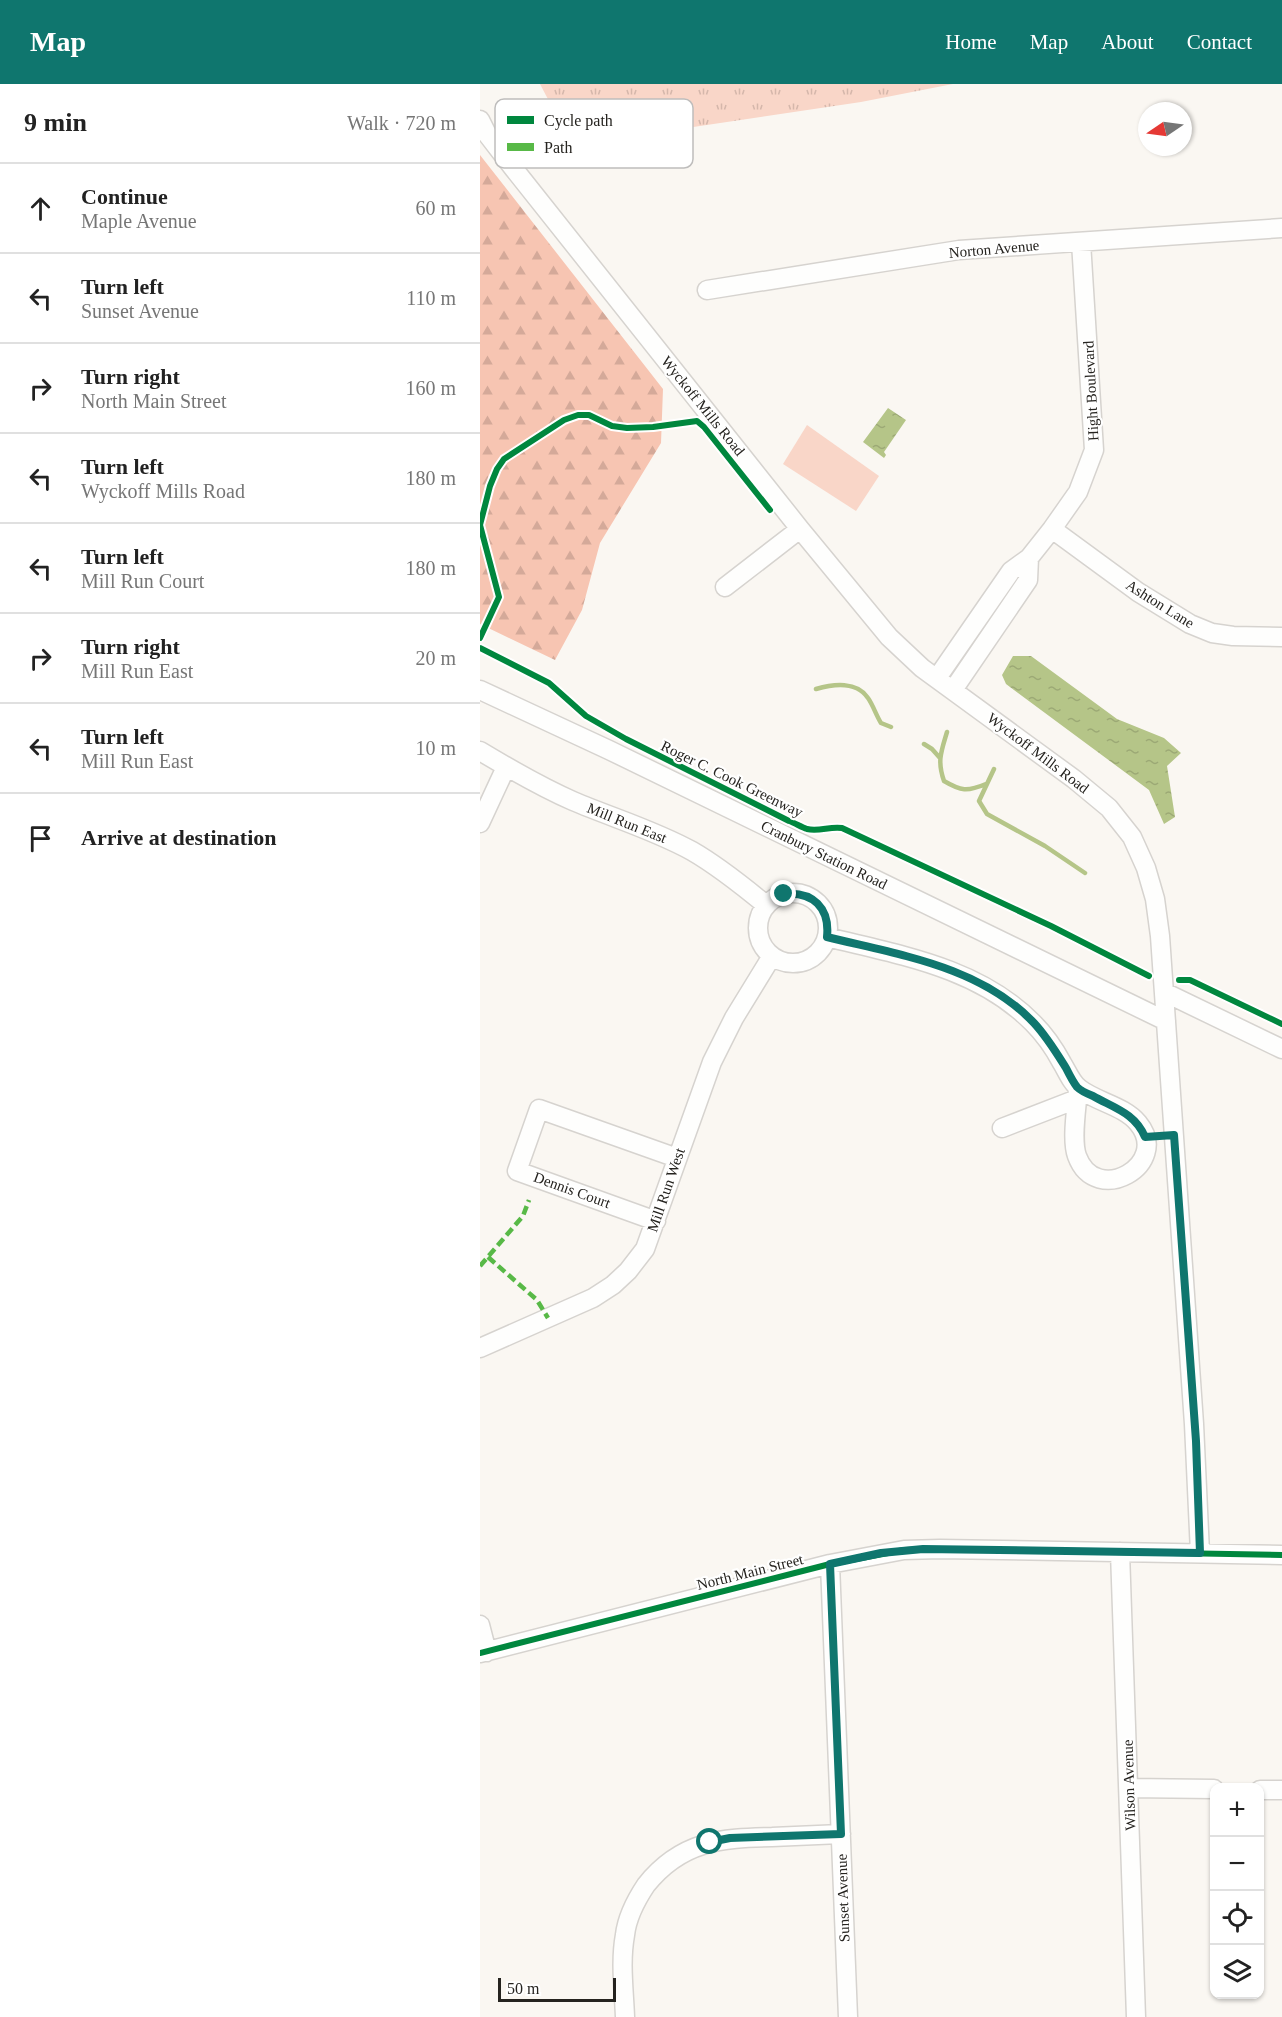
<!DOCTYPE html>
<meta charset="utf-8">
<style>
:root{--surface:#fff;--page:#f2f2f2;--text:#222;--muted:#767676;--line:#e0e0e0;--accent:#0f766e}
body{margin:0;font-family:"Times New Roman",serif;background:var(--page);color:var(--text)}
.controls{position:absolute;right:18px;bottom:18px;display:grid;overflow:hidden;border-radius:12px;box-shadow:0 2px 4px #0004}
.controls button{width:54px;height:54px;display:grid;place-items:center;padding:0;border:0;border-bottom:2px solid var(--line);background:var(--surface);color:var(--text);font:30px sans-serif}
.compass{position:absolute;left:658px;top:18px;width:54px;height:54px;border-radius:50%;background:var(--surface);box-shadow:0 2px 4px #0004;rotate:257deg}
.scale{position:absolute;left:18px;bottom:15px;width:118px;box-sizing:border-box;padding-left:6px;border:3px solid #25231f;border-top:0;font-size:16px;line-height:21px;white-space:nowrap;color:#25231f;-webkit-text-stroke:4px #fff;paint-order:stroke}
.stop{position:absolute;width:18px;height:18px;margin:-14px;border:4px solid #0f766e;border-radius:50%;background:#fff}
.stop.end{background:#0f766e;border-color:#fff;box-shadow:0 2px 6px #0008}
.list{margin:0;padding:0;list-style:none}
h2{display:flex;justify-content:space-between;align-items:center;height:78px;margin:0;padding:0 24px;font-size:26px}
h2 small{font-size:20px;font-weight:400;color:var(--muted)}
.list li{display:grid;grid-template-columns:39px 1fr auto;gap:18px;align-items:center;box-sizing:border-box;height:90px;padding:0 24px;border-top:2px solid var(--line)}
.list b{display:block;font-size:22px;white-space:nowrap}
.list p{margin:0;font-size:20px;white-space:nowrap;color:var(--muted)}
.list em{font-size:20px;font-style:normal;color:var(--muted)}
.icon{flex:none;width:33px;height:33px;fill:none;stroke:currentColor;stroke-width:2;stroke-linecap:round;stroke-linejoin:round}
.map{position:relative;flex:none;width:802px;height:1933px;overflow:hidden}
header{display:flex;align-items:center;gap:36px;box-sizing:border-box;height:84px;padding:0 30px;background:var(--accent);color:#fff}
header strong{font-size:28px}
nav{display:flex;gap:33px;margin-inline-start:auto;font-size:21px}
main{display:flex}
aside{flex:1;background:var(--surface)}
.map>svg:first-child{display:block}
</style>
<header>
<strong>Map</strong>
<nav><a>Home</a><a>Map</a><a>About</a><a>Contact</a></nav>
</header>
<main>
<aside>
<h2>9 min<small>Walk · 720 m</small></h2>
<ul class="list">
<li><svg class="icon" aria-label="ahead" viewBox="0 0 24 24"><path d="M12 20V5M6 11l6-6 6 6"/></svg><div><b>Continue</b><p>Maple Avenue</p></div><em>60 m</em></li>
<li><svg class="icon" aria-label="left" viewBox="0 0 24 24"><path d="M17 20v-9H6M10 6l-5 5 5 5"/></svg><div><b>Turn left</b><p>Sunset Avenue</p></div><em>110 m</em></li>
<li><svg class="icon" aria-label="right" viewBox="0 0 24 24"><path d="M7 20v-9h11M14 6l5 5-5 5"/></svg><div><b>Turn right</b><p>North Main Street</p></div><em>160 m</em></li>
<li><svg class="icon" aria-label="left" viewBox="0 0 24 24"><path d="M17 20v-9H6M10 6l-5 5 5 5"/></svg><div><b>Turn left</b><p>Wyckoff Mills Road</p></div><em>180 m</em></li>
<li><svg class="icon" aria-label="left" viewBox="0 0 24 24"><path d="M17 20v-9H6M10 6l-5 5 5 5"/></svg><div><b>Turn left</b><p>Mill Run Court</p></div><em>180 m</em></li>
<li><svg class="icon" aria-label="right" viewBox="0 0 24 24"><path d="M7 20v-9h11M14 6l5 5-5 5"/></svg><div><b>Turn right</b><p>Mill Run East</p></div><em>20 m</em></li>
<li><svg class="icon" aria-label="left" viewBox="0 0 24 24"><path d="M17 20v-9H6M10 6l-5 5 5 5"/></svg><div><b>Turn left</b><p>Mill Run East</p></div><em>10 m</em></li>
<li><svg class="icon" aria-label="arrive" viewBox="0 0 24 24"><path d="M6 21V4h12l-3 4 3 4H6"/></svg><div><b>Arrive at destination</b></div></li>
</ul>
</aside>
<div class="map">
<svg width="802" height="1933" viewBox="0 0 802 1933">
<defs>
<pattern id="grass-tufts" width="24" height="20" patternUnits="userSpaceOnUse" patternTransform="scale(1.5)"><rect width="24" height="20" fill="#f9d6c8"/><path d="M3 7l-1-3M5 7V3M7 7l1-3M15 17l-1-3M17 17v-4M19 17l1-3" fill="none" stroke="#d5b7ab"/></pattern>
<pattern id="forest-firs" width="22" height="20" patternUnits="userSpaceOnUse" patternTransform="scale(1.5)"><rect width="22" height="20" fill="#f7c5b2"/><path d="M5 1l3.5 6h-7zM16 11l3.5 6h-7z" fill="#d4a999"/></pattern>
<pattern id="water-ripples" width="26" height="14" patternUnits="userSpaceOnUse" patternTransform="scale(1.5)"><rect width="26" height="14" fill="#b5c588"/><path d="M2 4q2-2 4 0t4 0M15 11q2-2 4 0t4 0" fill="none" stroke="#9ca975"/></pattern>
</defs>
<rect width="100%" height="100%" fill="#faf7f2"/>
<path fill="url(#grass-tufts)" d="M60,0h413l-92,18 -289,43z"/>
<path fill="url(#forest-firs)" d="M0,71l183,234 -2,54 -61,100 -18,67 -27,50 -75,-36z"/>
<path fill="#f9d6c8" d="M327,341l72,51 -23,35 -73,-47z"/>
<path fill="url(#water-ripples)" d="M408,324l18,12 -22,32 2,3 -2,3 -21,-16z
M533,572h18l86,63 47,19 17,15 -14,13 8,51 -11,7 -15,-34 -143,-106 -4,-9z"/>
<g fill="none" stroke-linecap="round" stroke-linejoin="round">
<path stroke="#b5c588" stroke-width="4.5" d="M336,605c17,-5 41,-8 52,9 5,7 8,17 13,25l10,4
M467,648c-6,20 -10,29 -3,49 17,10 23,11 42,3
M444,660l8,5 8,9
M514,685l-15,32 8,13 58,32 40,27"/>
<defs>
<path id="minor" d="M0,36l7,14 27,35 286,360 89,108 33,31 152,111 35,29 23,29 14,31 9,31 5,37 34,488 6,129
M227,206l252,-40 323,-22
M572,445l86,63 52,32 22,9 21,3 49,1
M245,503l75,-58
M457,594l74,-107 18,-13 23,-29 26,-37 16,-42 -13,-208
M0,606l129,60 557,271
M473,606l75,-110 1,-22
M0,667c30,18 61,36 93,50 40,17 81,29 119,50 26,15 51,35 74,54
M0,739l26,-56
M278 844a35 35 0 1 1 70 0a35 35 0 1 1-70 0Z
M347,853c72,18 151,30 206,86 12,12 21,25 29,40 5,8 10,21 18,26 17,13 44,17 58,34 34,41 -42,85 -61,33 -6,-17 0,-49 1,-68
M684,908l118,57
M522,1044l75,-29
M176,1137l-139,-50 22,-62 138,49
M0,1264l113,-50 20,-13 15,-14 17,-22 67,-187 22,-44 38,-62
M640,1468l16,465
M350,1480l18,453
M0,1541l7,27
M0,1569l350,-89 74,-14 36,-1 342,6
M649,1704l85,1
M780,1706h22
M145,1933c-1,-27 -5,-55 0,-82 2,-18 11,-35 21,-50 35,-44 75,-47 126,-48 23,-1 46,-2 69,-3"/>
</defs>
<use href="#minor" stroke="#d6d3cf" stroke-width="21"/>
<use href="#minor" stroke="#fefefd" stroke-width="18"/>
<path stroke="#58b947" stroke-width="4.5" stroke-dasharray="9 4.5" stroke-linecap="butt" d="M8,1173l49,43 11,18
M0,1182l43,-50 6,-16"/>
<defs>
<path id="cycleway" d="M0,554l19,-41 -19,-72 10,-39 7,-17 7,-10 60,-39 14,-5h11l23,11 15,2 26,-1 44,-6 7,6 66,83
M0,564l69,35 37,33 40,23 163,82c6,2 12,6 18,8 12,3 23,-3 35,-1l209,98 98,50
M699,896h11l92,44
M0,1569l350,-89 74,-14 36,-1 342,6"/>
</defs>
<use href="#cycleway" stroke="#fff" stroke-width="10"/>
<use href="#cycleway" stroke="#00873e" stroke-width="6"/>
</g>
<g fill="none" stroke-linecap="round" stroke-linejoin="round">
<path stroke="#0f766e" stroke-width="8" d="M230,1758l20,-4 111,-4 -11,-270 51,-11 42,-4 277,4 -4,-112 -22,-306 -29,2c-10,-24 -31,-29 -52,-41 -5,-2 -12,-5 -16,-9 -4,-5 -8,-13 -11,-19 -10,-16 -19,-31 -32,-45 -54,-57 -135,-68 -207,-86 3,-29 -14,-46 -43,-43"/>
</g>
<g text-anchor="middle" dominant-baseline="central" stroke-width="4.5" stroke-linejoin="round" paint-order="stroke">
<g font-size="15" fill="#25231f" stroke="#fff">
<text transform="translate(514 165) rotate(-5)">Norton Avenue</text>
<text transform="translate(611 307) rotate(-93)">Hight Boulevard</text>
<text transform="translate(223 322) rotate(51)">Wyckoff Mills Road</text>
<text transform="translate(680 520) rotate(32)">Ashton Lane</text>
<text transform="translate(558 669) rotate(37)">Wyckoff Mills Road</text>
<text transform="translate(252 695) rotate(26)">Roger C. Cook Greenway</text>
<text transform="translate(147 739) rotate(22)">Mill Run East</text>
<text transform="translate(344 771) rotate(26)">Cranbury Station Road</text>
<text transform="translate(92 1106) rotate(20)">Dennis Court</text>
<text transform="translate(186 1106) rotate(-71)">Mill Run West</text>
<text transform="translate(270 1488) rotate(-14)">North Main Street</text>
<text transform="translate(649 1701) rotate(-92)">Wilson Avenue</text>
<text transform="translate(363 1814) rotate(-92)">Sunset Avenue</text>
</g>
</g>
<rect x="15" y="15" width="198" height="69" rx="9" fill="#fff" stroke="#bebdbc" stroke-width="1.5"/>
<rect x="27" y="32" width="27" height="8" fill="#00873e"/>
<rect x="27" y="59" width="27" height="8" fill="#58b947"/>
<g font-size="16" fill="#25231f">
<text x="64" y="42">Cycle path</text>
<text x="64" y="69">Path</text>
</g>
</svg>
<div class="controls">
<button>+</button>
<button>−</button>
<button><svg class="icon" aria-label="locate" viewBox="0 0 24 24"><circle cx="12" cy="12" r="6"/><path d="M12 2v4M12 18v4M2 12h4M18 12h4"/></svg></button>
<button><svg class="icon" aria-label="layers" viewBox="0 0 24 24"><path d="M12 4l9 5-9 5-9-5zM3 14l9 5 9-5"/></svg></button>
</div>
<svg class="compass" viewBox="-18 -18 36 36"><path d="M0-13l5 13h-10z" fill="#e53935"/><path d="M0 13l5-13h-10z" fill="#767676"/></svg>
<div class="scale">50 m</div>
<div class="stop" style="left:230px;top:1758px"></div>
<div class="stop end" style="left:304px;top:810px"></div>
</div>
</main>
